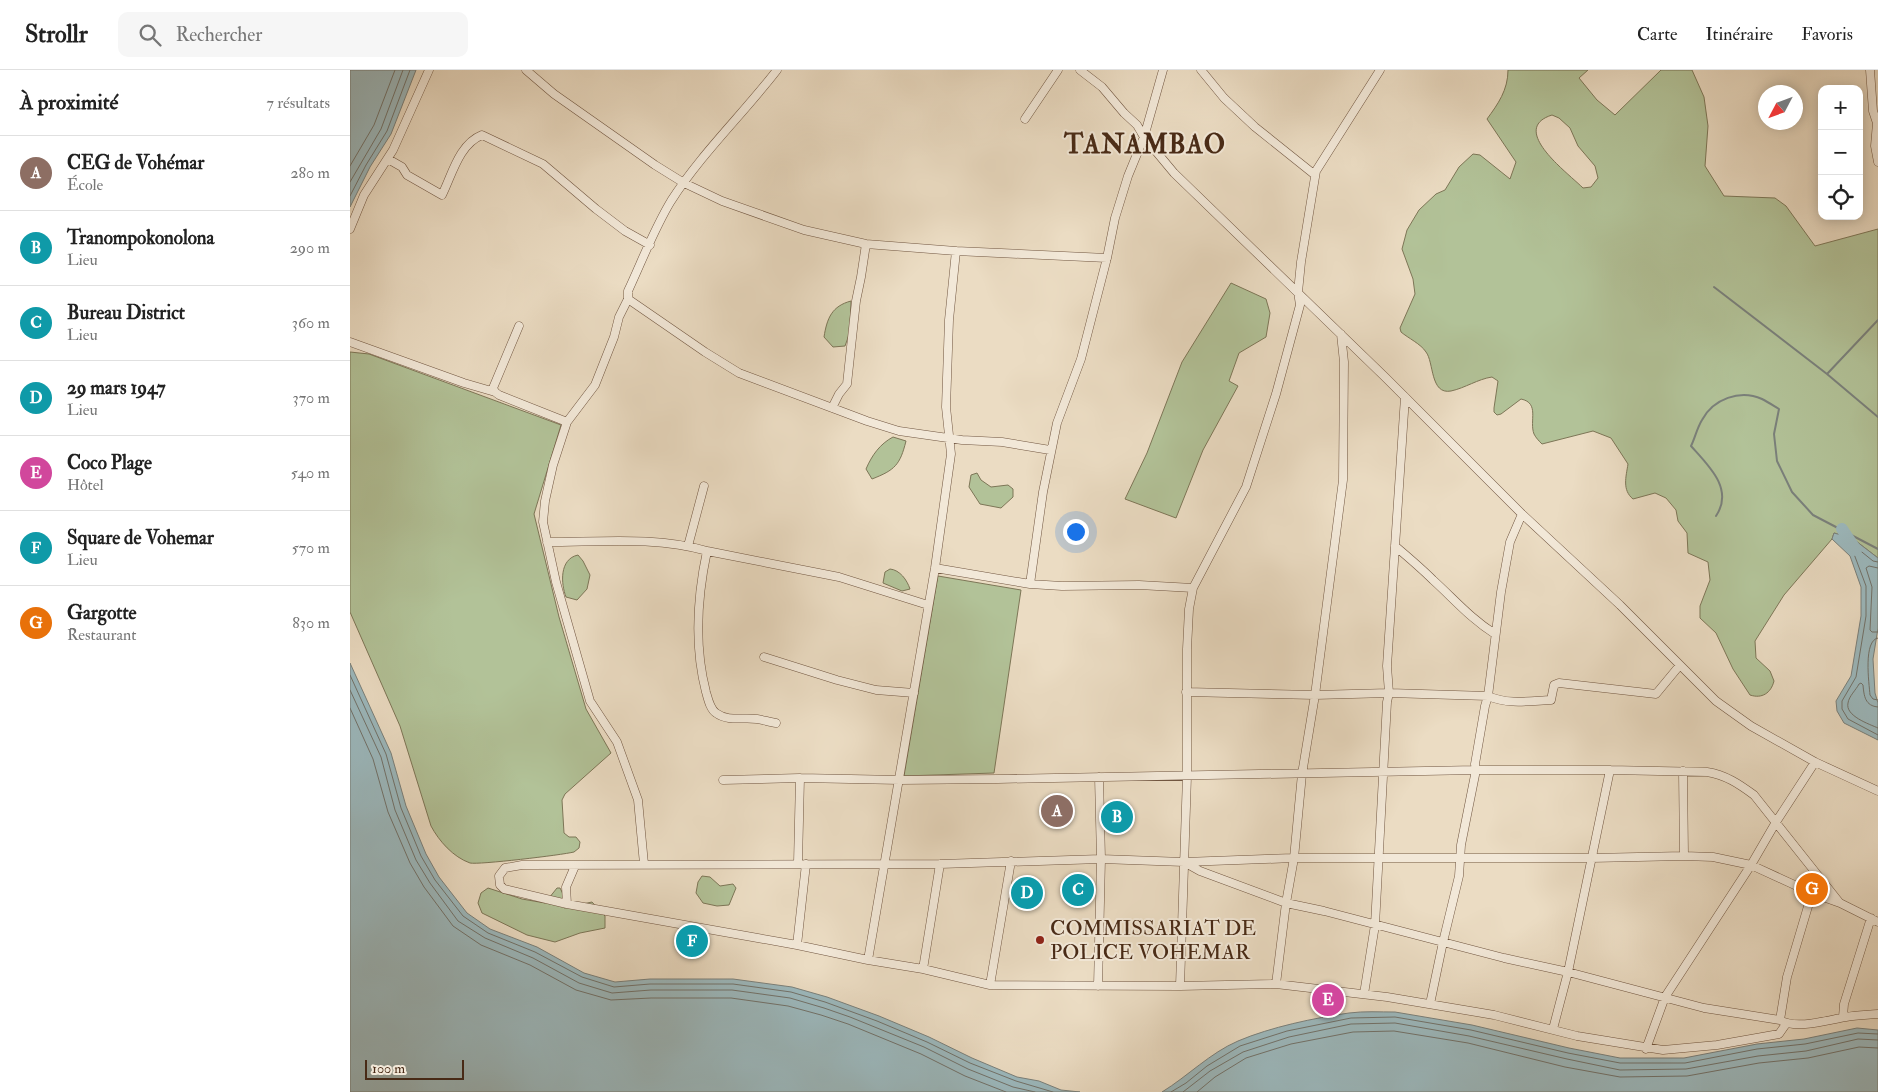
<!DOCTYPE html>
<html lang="fr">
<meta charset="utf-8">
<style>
:root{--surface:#fff;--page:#f6f6f6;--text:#222;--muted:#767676;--line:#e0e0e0;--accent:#8f2418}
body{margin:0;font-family:"IM FELL Double Pica",serif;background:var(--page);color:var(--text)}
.controls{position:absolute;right:15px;top:15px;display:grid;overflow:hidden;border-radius:10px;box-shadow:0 2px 12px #0003}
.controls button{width:45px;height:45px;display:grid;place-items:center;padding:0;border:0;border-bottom:1px solid var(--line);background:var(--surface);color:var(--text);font:25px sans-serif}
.compass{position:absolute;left:1408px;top:15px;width:45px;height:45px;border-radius:50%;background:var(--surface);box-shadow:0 2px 12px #0003;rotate:229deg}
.scale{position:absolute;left:15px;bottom:12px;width:99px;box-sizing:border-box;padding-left:5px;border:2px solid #482a16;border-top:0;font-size:14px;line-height:18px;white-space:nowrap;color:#482a16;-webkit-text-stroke:4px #f2e8d8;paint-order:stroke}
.you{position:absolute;left:725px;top:461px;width:18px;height:18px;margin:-12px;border:4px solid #fff;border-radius:50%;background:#1a73e8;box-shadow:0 0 0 8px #1a73e833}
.badge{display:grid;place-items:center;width:32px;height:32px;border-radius:50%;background:var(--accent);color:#fff;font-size:16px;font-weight:700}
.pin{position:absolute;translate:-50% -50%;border:2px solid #fff;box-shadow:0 1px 5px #0006}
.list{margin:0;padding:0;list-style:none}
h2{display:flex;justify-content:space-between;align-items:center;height:65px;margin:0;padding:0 20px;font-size:21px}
h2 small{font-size:16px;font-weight:400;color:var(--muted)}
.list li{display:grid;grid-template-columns:32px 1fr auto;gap:15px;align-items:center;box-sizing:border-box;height:75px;padding:0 20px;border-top:1px solid var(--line)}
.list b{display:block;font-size:19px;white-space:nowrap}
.list p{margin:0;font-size:16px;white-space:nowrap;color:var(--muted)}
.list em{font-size:16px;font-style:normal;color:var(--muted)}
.icon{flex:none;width:28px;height:28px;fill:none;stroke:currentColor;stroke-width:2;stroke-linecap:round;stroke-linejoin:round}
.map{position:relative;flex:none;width:1528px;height:1022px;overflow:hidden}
header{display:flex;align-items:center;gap:30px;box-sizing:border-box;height:70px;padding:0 25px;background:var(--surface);border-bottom:1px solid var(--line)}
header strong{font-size:24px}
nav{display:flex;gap:28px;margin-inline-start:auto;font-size:18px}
.search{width:350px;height:45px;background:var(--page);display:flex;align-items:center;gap:12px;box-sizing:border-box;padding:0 18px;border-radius:10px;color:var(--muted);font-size:19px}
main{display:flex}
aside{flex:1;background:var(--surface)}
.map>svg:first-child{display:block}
</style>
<header>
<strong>Strollr</strong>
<div class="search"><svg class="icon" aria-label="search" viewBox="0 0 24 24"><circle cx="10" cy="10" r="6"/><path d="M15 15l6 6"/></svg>Rechercher</div>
<nav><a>Carte</a><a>Itinéraire</a><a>Favoris</a></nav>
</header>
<main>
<aside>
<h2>À proximité<small>7 résultats</small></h2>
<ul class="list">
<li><span class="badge" style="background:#8d6e63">A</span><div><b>CEG de Vohémar</b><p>École</p></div><em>280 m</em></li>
<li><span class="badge" style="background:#0f9aa8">B</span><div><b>Tranompokonolona</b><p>Lieu</p></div><em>290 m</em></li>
<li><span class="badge" style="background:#0f9aa8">C</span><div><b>Bureau District</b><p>Lieu</p></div><em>360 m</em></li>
<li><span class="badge" style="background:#0f9aa8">D</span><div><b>29 mars 1947</b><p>Lieu</p></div><em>370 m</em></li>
<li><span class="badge" style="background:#d1479c">E</span><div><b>Coco Plage</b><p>Hôtel</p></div><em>540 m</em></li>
<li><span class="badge" style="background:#0f9aa8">F</span><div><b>Square de Vohemar</b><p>Lieu</p></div><em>570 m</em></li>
<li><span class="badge" style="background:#e8710a">G</span><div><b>Gargotte</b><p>Restaurant</p></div><em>830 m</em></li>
</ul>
</aside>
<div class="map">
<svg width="1528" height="1022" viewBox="0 0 1528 1022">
<rect width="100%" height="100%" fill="#ebdcc3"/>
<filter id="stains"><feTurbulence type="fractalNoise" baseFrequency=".004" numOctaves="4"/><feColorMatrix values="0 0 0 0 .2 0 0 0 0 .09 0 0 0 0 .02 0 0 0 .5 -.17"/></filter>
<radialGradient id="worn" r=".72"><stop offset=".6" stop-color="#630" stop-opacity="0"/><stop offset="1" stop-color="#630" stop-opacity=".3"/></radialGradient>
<path fill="#b2c298" stroke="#7d7657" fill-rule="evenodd" d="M1158,0h80l-9,8 18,22 18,15 46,-45h31l12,27 4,29 -3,40 19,30 51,2 11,8 29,40 63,-17v329l-26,-20 -18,-5 -2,6 -48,56 -29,46 1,17 14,13 4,10c-3,12 -12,18 -24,14l-17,-26 -17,-36 -16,-15v-12l10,-26 -2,-18 -20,-9 -1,-20 -9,-12 -2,-11 -10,-12 -11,-5 -22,6c-11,-9 -7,-22 -5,-35l-17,-26 -18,-7 -51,13c-3,-3 -6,-6 -8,-10 -5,-13 6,-31 -13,-35l-20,15 -4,1 -3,-3v-4l4,-27 -6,-4c-14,2 -27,11 -41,14 -21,4 -17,-29 -25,-39 -5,-8 -18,-14 -25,-20l-1,-4 15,-34 -2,-15 -11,-30 5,-19 12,-20 17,-16 9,-4 14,-23 14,-13 7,1 30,24 6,-17 -29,-43c11,-15 21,-29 21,-49zM1202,45l7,3 11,10 8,18 17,20 3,12 -7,9 -8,1c-15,-15 -75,-59 -31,-73z
M881,213l35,16 4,14 -4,24 -27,16 -10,28 9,5 -35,64 -27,68 -51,-19 22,-46 35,-91z
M501,231l-1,31 -5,14 -12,1 -9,-10c3,-19 8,-31 27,-36z
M0,282l19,2 192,71 -27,89 25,103 27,92 25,44 -46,41 -3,6 2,33 5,4h7l4,5 -1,6 -5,4c-12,3 -96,13 -104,11 -17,-6 -31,-22 -39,-37l-31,-100 -50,-114z
M543,367l13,4c-6,24 -11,29 -34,38l-6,-10c6,-14 14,-25 27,-32z
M627,403l4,7 10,7 17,-2 5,4v8l-12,11 -21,-4 -11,-17 2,-12z
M228,485l5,6 7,14 -3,14 -10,11 -11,-3c-5,-13 -7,-38 12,-42z
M540,499c10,1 17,11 20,20l-8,2 -19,-8 2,-11z
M588,506l83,14 -27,183 -90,3z
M352,806l8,1 10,9 13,-2 3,4 -7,17 -12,1 -14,-3 -7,-10 2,-11z
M138,818l34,11 23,4 12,-15h3l4,8v12l28,-6 13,14v12l-25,5 -25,9 -28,-7 -45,-22 -4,-10 3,-10z"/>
<path fill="#9cb9be" stroke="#7a807b" d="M0,0h66l-25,64 -21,33 -20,40z
M1484,463l18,5 26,20v70l-5,31 2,34 3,10v37l-34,-17 -7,-12 -1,-10 15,-25 10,-60v-29l-11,-31 -18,-17z
M0,593l41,90 15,53 20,48 13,23 28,36 23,16 47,18 47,26 31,9 35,-3h83l59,8 35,10 52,19 50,21 43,21 45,19 22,4 22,9 19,2h-730z
M1045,942l77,13 97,23 51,10h64l73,-14 47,-5 53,-11 21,2v62h-716c26,-16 48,-39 76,-51 33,-14 76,-23 111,-28 15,-2 31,-1 46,-1z"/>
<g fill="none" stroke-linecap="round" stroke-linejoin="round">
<path stroke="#72726a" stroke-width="1" d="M0,96l24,-41 21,-55
M0,112l31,-53 22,-59
M0,126l16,-31 21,-34 23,-61
M1528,492l-5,-1 -21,-17 -3,2 5,8 12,32v30l-10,61 -14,24v8l6,10 30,16
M1528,498l-9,-2 -3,2 6,19 -2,43 2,2h6
M1528,568c-15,2 -9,45 -8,57l3,4 5,1
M0,605l36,79 15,54 20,48 14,24 28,36 25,17 47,19 47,25 32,10 36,-3h83l58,8 34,10 52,19 50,21 43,21 46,18 37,11
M0,620l31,67 14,53 21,50 14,23 28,38 27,17 48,20 46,25 33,10 39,-3h81l58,8 34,10 26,9 74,30 44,22 45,18 22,5
M1528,637c-13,-1 -14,-11 -15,-22l-2,-2 -2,1c-3,6 -10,12 -11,19 -3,13 21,21 30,25
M0,638l23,51 15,53 22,51 14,24 29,39 28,19 49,20 46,25 35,10 40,-2h80l57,8 33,9 27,9 73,30 44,22 41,16
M821,1022l15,-9 21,-17 33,-20 47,-15 64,-13 44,-1 76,13 97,23 52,10h65l72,-14 48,-5 53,-11 20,1
M833,1022l27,-21 33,-19 46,-15 62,-13 44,-1 74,13 98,23 53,11 66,-1 72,-13 48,-5 52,-12 20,1
M847,1022l18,-15 31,-19 45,-14 62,-12 41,-1 74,12 97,24 55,10 67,-1 72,-13 49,-5 51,-11 19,1"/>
<path stroke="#7a807b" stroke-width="2" d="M1364,217l113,87 51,43
M1477,304l51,-54
M1366,446c18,-27 -7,-50 -25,-70 4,-8 6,-18 11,-26 11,-21 38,-31 60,-21 6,3 12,7 17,10l-5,25 3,27 15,31 21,23 65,34"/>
<path stroke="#9cb9be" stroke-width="12" d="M1492,459l14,21"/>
<defs>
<path id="minor" d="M176,0l28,24 101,71 29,18 38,18 82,29 62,14 90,7 151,7
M730,0l22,17 22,26 13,12 7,12 30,36 212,205 136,136 98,91 96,96 35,25 64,36 63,29
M851,0l23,28 31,29 60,48
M1520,0l3,41 4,12 -2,23 3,16
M675,49l33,-49
M38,89l14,8 5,8 35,20c10,-20 17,-51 40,-60l61,29 53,45 29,22 25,14
M0,159l14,-34 29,-45 36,-80
M278,229l77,53 34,21 128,48 32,10 63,9 40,2 48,8
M169,256l-26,62 2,4 4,3 68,27
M0,272l114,41 31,9
M482,338l7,-14 8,-10 9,-83 5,-24 5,-33
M197,472c52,0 110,-6 160,9l132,26 89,28
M338,476l16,-60
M1045,476c13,11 26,22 38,34 21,19 38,39 62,54
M357,481c-10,47 -13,95 -1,141 2,7 4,17 10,21 12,9 27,4 41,6 6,1 13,3 19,4
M585,498l95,16 32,2 77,-1 54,3
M680,514l13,-92 14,-69 24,-64 26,-101 8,-40 13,-42 16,-39 19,-67
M414,587l73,23 39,10 38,3
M836,622l129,3 74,-2 99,3c20,9 42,5 63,4l3,-15 5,-2 97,11 24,-29
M1333,701l1,85
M373,710l77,-2 100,2 98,-1 478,-9h134l97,2c19,3 32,12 47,23l85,107
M834,792l16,9 86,32 38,8 180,47 64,14 136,36 76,12c16,10 48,0 66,-3 11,-2 21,-2 32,-3
M448,793l2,-85
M294,794l-6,-64 -21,-58 -27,-41 -34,-119 -13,-60 2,-21 8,-36 14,-43 28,-37 19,-48 5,-20 9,-18v-8c14,-30 26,-62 43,-90 30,-47 72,-87 106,-131
M217,834l-1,-17 9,-21
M447,875l9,-81
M518,890l67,-392 16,-114 -5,-47 3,-87 7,-69
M573,899l17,-105
M926,914l10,-81 8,-45 8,-84 13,-79 28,-215 1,-118 -3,-28
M640,915l21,-124
M748,916l3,-127 -2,-82
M830,916l7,-210v-127l2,-40 4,-21 53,-101 30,-93 24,-89 -2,-13 3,-30 15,-91 64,-101
M1014,924l11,-69 12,-223 2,-9 -2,-27 18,-269
M1080,934l13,-62 16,-66 2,-31 15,-75 -1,-6 10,-58 3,-10 13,-104 9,-50 12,-28
M1493,947l1,-13 27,-86
M1430,950l7,-43 25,-84
M1436,954l-7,10 -62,11 -54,5 -86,-14 -83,-21 -107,-18 -111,-13 -96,2 -190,-1 -67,-16 -55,-9 -71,-15 -230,-41 -63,-15 -4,-4 -1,-9 6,-8 17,-3 418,-1 161,-5 83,3 110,-4h297l93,-2 29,1 38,8 61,28 28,10 38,19
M1203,959l15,-57 42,-202
M1296,979l19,-52 86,-132 25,-43 39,-60"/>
</defs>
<use href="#minor" stroke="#715641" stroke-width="9"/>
<use href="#minor" stroke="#f2e8d8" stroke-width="8"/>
</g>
<circle fill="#8f2418" stroke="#f2e8d8" stroke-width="2" cx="690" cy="870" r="5"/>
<g text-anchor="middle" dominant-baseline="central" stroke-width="4" stroke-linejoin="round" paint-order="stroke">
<g font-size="21" fill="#482a16" stroke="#f2e8d8" text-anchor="start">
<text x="700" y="858">COMMISSARIAT DE<tspan x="700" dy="24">POLICE VOHEMAR</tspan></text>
</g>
<g font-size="26" font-weight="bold" letter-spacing="1" fill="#482a16" stroke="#f2e8d8">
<text x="795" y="75">TANAMBAO</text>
</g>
</g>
<rect width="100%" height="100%" filter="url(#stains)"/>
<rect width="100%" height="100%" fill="url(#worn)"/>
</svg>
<div class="controls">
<button>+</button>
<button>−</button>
<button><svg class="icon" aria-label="locate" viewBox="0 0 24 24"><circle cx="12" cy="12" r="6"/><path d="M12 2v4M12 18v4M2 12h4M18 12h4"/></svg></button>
</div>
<svg class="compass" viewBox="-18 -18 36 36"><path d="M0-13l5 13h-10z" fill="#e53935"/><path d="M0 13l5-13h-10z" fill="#767676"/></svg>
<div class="scale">100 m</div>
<div class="you"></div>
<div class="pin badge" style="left:707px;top:741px;background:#8d6e63">A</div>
<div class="pin badge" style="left:767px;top:747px;background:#0f9aa8">B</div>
<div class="pin badge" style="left:728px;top:820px;background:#0f9aa8">C</div>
<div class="pin badge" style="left:677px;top:823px;background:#0f9aa8">D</div>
<div class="pin badge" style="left:978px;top:930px;background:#d1479c">E</div>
<div class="pin badge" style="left:342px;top:871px;background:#0f9aa8">F</div>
<div class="pin badge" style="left:1462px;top:819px;background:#e8710a">G</div>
</div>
</main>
